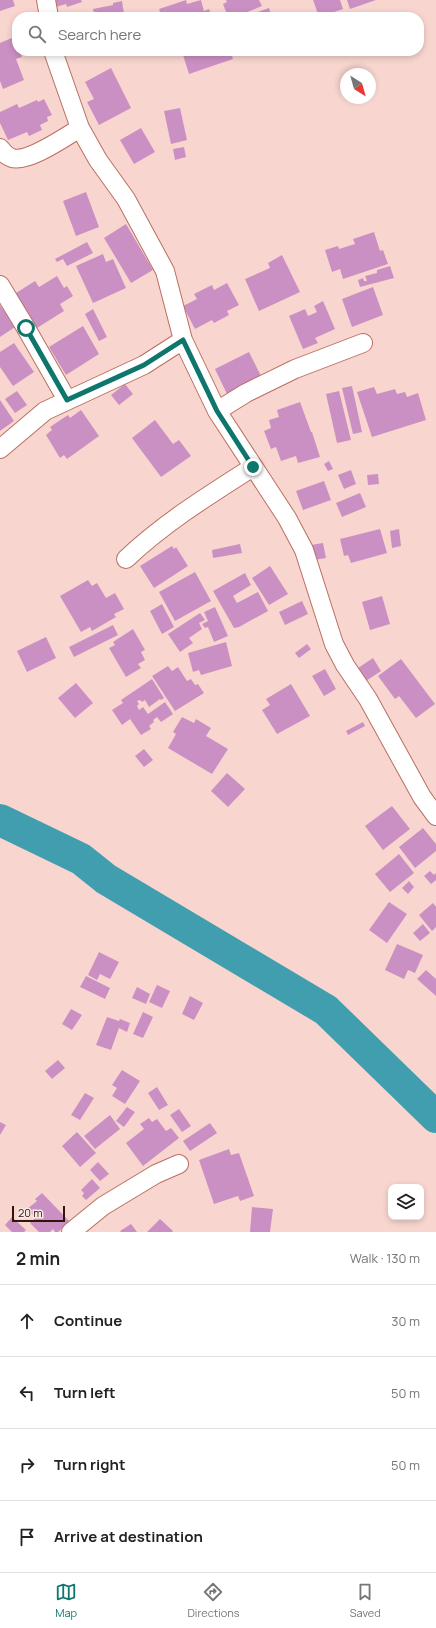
<!DOCTYPE html>
<meta charset="utf-8">
<style>
:root{--surface:#fff;--page:#f2f2f2;--text:#222;--muted:#767676;--line:#e0e0e0;--accent:#0f766e}
body{margin:0;font-family:Manrope,sans-serif;background:var(--page);color:var(--text)}
.controls{position:absolute;right:12px;bottom:12px;display:grid;overflow:hidden;border-radius:8px;box-shadow:0 2px 6px #0003}
.controls button{width:36px;height:36px;display:grid;place-items:center;padding:0;border:0;border-bottom:1px solid var(--line);background:var(--surface);color:var(--text);font:20px sans-serif}
.compass{position:absolute;left:340px;top:68px;width:36px;height:36px;border-radius:50%;background:var(--surface);box-shadow:0 2px 6px #0003;rotate:143deg}
.scale{position:absolute;left:12px;bottom:10px;width:53px;box-sizing:border-box;padding-left:4px;border:2px solid #31140e;border-top:0;font-size:11px;line-height:14px;white-space:nowrap;color:#31140e;-webkit-text-stroke:3px #f9e8e4;paint-order:stroke}
.stop{position:absolute;width:12px;height:12px;margin:-9px;border:3px solid #0f766e;border-radius:50%;background:#fff}
.stop.end{background:#0f766e;border-color:#fff;box-shadow:0 1px 4px #0008}
.list{margin:0;padding:0;list-style:none}
h2{display:flex;justify-content:space-between;align-items:center;height:52px;margin:0;padding:0 16px;font-size:17px}
h2 small{font-size:13px;font-weight:400;color:var(--muted)}
.list li{display:grid;grid-template-columns:26px 1fr auto;gap:12px;align-items:center;box-sizing:border-box;height:72px;padding:0 16px;border-top:1px solid var(--line)}
.list b{display:block;font-size:15px;white-space:nowrap}
.list em{font-size:13px;font-style:normal;color:var(--muted)}
.icon{flex:none;width:22px;height:22px;fill:none;stroke:currentColor;stroke-width:2;stroke-linecap:round;stroke-linejoin:round}
.map{position:relative;flex:none;width:436px;height:1232px;overflow:hidden}
.search{position:absolute;background:var(--surface);box-shadow:0 2px 6px #0003;left:12px;right:12px;top:12px;height:44px;display:flex;align-items:center;gap:10px;box-sizing:border-box;padding:0 14px;border-radius:16px;color:var(--muted);font-size:15px}
.sheet{height:340px;background:var(--surface)}
nav{display:flex;justify-content:space-around;align-items:center;box-sizing:border-box;height:56px;border-top:1px solid var(--line);background:var(--surface);font-size:11px;color:var(--muted)}
nav a{display:grid;justify-items:center;gap:2px}
nav .on{color:var(--accent)}
.map>svg:first-child{display:block}
</style>
<div class="map">
<svg width="436" height="1232" viewBox="0 0 436 1232">
<rect width="100%" height="100%" fill="#f8d6cf"/>
<g fill="none" stroke-linecap="round" stroke-linejoin="round">
<path stroke="#409eaf" stroke-width="32" d="M0,820l81,39 25,20 220,131 110,107"/>
</g>
<path fill="#cb90c3" d="M0,0h13l2,6 -15,5z
M54,0h27l1,2 -15,5 -1,-3 -10,3z
M186,0l1,4 14,-4 3,11 5,-2 3,8h-50l-3,-8z
M226,0h33l3,6 -27,11h-7l-5,-13 4,-2z
M313,0h27l3,9 -24,8z
M347,0h29l-26,9z
M122,1l2,13 -6,1v2h-23l-2,-8 20,-4v-2z
M269,8l3,9h-15l-2,-4z
M88,14l1,3h-16v-1z
M14,37l3,8v6h3l2,6 -6,2 8,21 -21,9 -3,-8v-38z
M197,51h33l3,8 -44,15 -6,-19z
M111,68l20,40 -32,17 -12,-23 7,-3 -9,-17z
M44,99l8,16 -5,2 1,4 -8,4 2,5 -13,6 -2,-4 -19,8 -8,-17v-11l17,-8 2,4 18,-8 1,2z
M180,108l7,32 -16,4 -7,-33z
M141,128l14,24 -21,12 -14,-24z
M184,147l2,10 -11,3 -2,-11z
M86,192l13,35 -23,9 -13,-35z
M126,224l27,46 -22,13 -27,-45z
M374,232l6,19 3,-1 5,14 -45,15 -3,-10 -8,3 -7,-22 13,-4 1,3 16,-5 -2,-5z
M87,242l6,11 -26,13 -4,-7 -6,3 -2,-3z
M103,254l3,8 7,-3 13,29 -33,15 -17,-37z
M282,255l18,37 -41,19 -14,-32 25,-11 -2,-5z
M390,266l4,12 -34,9 -2,-7 5,-2 1,3h3l-2,-5 12,-3v-3z
M57,276l7,12 3,-2 6,10 -13,8 4,7 -27,17 -21,-35 19,-12 4,6z
M227,283l12,22 -12,6 2,4 -15,8 -2,-3 -17,9 -12,-23 14,-7 -3,-5 18,-9 2,5z
M373,287l10,28 -31,12 -10,-28z
M323,301l12,28 -20,9 3,5 -15,6 -14,-33 16,-7 3,7 9,-4 -3,-6z
M0,305l15,22 -15,10z
M93,309l14,28 -8,4 -14,-27z
M83,326l16,28 -33,21 -17,-28z
M14,343l20,29 -21,14 -13,-19v-15z
M249,352l12,24 -34,18 -12,-25z
M125,384l8,10 -14,11 -8,-10z
M352,386l10,46 -9,2 -11,-46z
M374,387l3,7 18,-5 2,5 8,-2 2,5 11,-4 8,27 -54,17 -15,-45z
M17,391l10,14 -12,8 -10,-14z
M339,391l12,49 -14,3 -11,-49z
M0,400l14,21 -14,10z
M300,402l11,30h1l8,25 -22,6 -2,-7 -15,5 -5,-14 -5,2 -7,-18 7,-3 -2,-8 10,-3 -2,-7z
M81,410l18,26 -32,23 -3,-4 -4,3 -14,-23 6,-5 -2,-3 18,-12 2,3z
M155,420l18,24 6,-4 12,16 -30,21 -29,-39z
M329,461l4,8 -5,2 -4,-7z
M351,470l5,14 -12,5 -6,-14z
M378,474l1,10 -11,1 -1,-10z
M324,481l7,19 -28,10 -7,-19z
M360,493l6,14 -24,10 -6,-14z
M380,529l7,24 -36,10 -3,-8 -4,1 -4,-17z
M399,529l2,17 -9,2 -2,-17z
M323,543l3,15 -12,2 -3,-15z
M240,544l2,9 -29,5 -1,-8z
M172,546l2,3 2,-2 12,19 -34,22 -14,-22z
M270,566l18,28 -19,11 -17,-27z
M195,572l16,29 -36,20 -16,-29z
M245,573l6,12 -18,11 4,7 21,-11 10,19 -29,16 -5,1 -21,-37z
M88,580l4,6 5,-3 9,15 9,-5 9,16 -10,5 2,3 -24,14 -2,-4 -9,5 -21,-36z
M382,596l8,28 -20,6 -8,-28z
M302,601l6,13 -23,11 -6,-13z
M162,604l12,23 -12,7 -12,-23z
M215,607l13,29 -14,6 -6,-15 -3,1 -3,-4 6,-3 -4,-9z
M200,613l5,7 -6,3 3,6 -13,9 4,5 -13,9 -12,-18z
M113,625l5,10 -44,22 -5,-10z
M133,629l12,21 -4,2 4,8 -7,4 3,4 -15,9 -17,-29 6,-3 -2,-3z
M46,637l10,21 -29,14 -10,-21z
M226,642l6,24 -31,9 -2,-5 -6,2 -5,-19z
M307,644l4,5 -12,9 -4,-5z
M373,658l8,13 -18,12 -8,-13z
M401,659l34,45 -19,14 -17,-22 -4,3 -17,-23z
M168,666l4,5 6,-4 9,14 4,-2 4,6 3,-1 6,9 -29,18 -23,-35z
M325,669l11,20 -12,7 -12,-20z
M152,679l12,19 -3,2 -1,-1 -11,8 -4,-7 -3,2 -2,-2 -3,1 2,3 -2,2 2,4 4,-3 5,7 17,-12 8,12 -12,8 -4,-5 -4,3 1,2 -5,4 2,3 -10,6 -11,-16 -8,6 -10,-15 11,-7 -2,-3z
M76,683l17,20 -18,15 -17,-20z
M291,684l19,32 -33,18 -15,-24 8,-5 -4,-6z
M182,717l12,6 2,-4 15,9 -5,8 22,13 -16,25 -44,-26 8,-14 -3,-2z
M363,722l2,4 -17,9 -2,-4z
M144,749l9,11 -9,7 -9,-11z
M227,773l18,16 -17,18 -17,-16z
M392,806l18,23 -27,21 -18,-24z
M423,828l13,16v7l-21,17 -16,-21z
M399,854l15,19 -24,19 -15,-18z
M430,871l4,4 2,-2v7l-5,4 -7,-8z
M409,881l5,6 -6,7 -6,-6z
M389,902l18,12 -20,29 -18,-13z
M433,903l3,4v20l-4,4 -13,-16z
M423,924l7,9 -10,8 -7,-8z
M397,944l26,11 -8,18 -7,-3 -4,9 -19,-9z
M99,952l20,10 -9,17 -10,-5 -3,6 -9,-5z
M426,970l10,9v17l-19,-17z
M86,976l24,12 -5,11 -25,-12z
M157,985l13,6 -8,17 -13,-6z
M137,987l13,7 -4,10 -14,-6z
M190,996l13,7 -9,17 -12,-6z
M71,1009l11,6 -10,15 -10,-6z
M143,1012l10,5 -10,21 -10,-4z
M107,1017l12,4 1,-2 10,4 -3,9 -8,-4 -8,22 -15,-5z
M58,1060l7,8 -13,11 -7,-8z
M122,1070l18,11 -15,23 -13,-8 5,-8 -5,-3z
M157,1087l11,18 -9,5 -11,-17z
M85,1093l9,5 -14,22 -9,-5z
M127,1107l8,5 -11,15 -8,-6z
M179,1109l12,17 -9,6 -12,-17z
M110,1115l10,14 -25,20 -11,-13z
M149,1118l3,4 5,-3 9,12 5,-3 8,10 -36,28 -17,-23 18,-14 -4,-5z
M0,1122l6,3 -6,10z
M210,1123l7,10 -27,18 -7,-10z
M77,1132l19,21 -16,14 -18,-21z
M229,1149l2,6 8,-2 15,43 -14,5 -2,-5 -24,8 -15,-44z
M98,1162l11,12 -9,7 -10,-11z
M92,1179l8,9 -14,12 -4,-4 2,-3 -3,-3z
M42,1193l28,29 -12,10h-3l-2,-3 -3,3h-11l-9,-9 5,-5 -8,-9 10,-8 -2,-2z
M252,1207l21,2 -3,23h-20z
M12,1217l14,13 -2,2h-12l-7,-7z
M160,1219l13,12 -1,1h-25z
M131,1224l6,8h-16l-1,-1z"/>
<g fill="none" stroke-linecap="round" stroke-linejoin="round">
<defs>
<path id="street" d="M46,0l3,17
M53,51l27,77 18,32 28,39 39,72 18,69 34,71 70,107 17,32 30,94 11,21 23,34 54,98 14,19
M0,148c4,5 6,8 12,10 16,5 53,-21 68,-30
M0,285l26,43 41,72
M217,411l29,-18 49,-24 68,-26
M0,449l45,-38 99,-46 39,-25
M126,559c38,-36 83,-64 127,-92
M71,1232l32,-26 53,-32 23,-10"/>
</defs>
<use href="#street" stroke="#ba6f61" stroke-width="20"/>
<use href="#street" stroke="#fff" stroke-width="18"/>
</g>
<g fill="none" stroke-linecap="round" stroke-linejoin="round">
<path stroke="#0f766e" stroke-width="5" d="M26,328l41,72 77,-35 39,-25 34,71 36,56"/>
</g>
</svg>
<div class="controls">
<button><svg class="icon" aria-label="layers" viewBox="0 0 24 24"><path d="M12 4l9 5-9 5-9-5zM3 14l9 5 9-5"/></svg></button>
</div>
<svg class="compass" viewBox="-18 -18 36 36"><path d="M0-13l5 13h-10z" fill="#e53935"/><path d="M0 13l5-13h-10z" fill="#767676"/></svg>
<div class="scale">20 m</div>
<div class="stop" style="left:26px;top:328px"></div>
<div class="stop end" style="left:253px;top:467px"></div>
<div class="search"><svg class="icon" aria-label="search" viewBox="0 0 24 24"><circle cx="10" cy="10" r="6"/><path d="M15 15l6 6"/></svg>Search here</div>
</div>
<section class="sheet">
<h2>2 min<small>Walk · 130 m</small></h2>
<ul class="list">
<li><svg class="icon" aria-label="ahead" viewBox="0 0 24 24"><path d="M12 20V5M6 11l6-6 6 6"/></svg><div><b>Continue</b></div><em>30 m</em></li>
<li><svg class="icon" aria-label="left" viewBox="0 0 24 24"><path d="M17 20v-9H6M10 6l-5 5 5 5"/></svg><div><b>Turn left</b></div><em>50 m</em></li>
<li><svg class="icon" aria-label="right" viewBox="0 0 24 24"><path d="M7 20v-9h11M14 6l5 5-5 5"/></svg><div><b>Turn right</b></div><em>50 m</em></li>
<li><svg class="icon" aria-label="arrive" viewBox="0 0 24 24"><path d="M6 21V4h12l-3 4 3 4H6"/></svg><div><b>Arrive at destination</b></div></li>
</ul>
</section>
<nav>
<a class="on"><svg class="icon" aria-label="map" viewBox="0 0 24 24"><path d="M3 6l6-2 6 2 6-2v14l-6 2-6-2-6 2zM9 4v14M15 6v14"/></svg>Map</a>
<a><svg class="icon" aria-label="directions" viewBox="0 0 24 24"><path d="M12 3l9 9-9 9-9-9zM9 14v-3h6M13 9l2 2-2 2"/></svg>Directions</a>
<a><svg class="icon" aria-label="saved" viewBox="0 0 24 24"><path d="M7 4h10v16l-5-4-5 4z"/></svg>Saved</a>
</nav>
